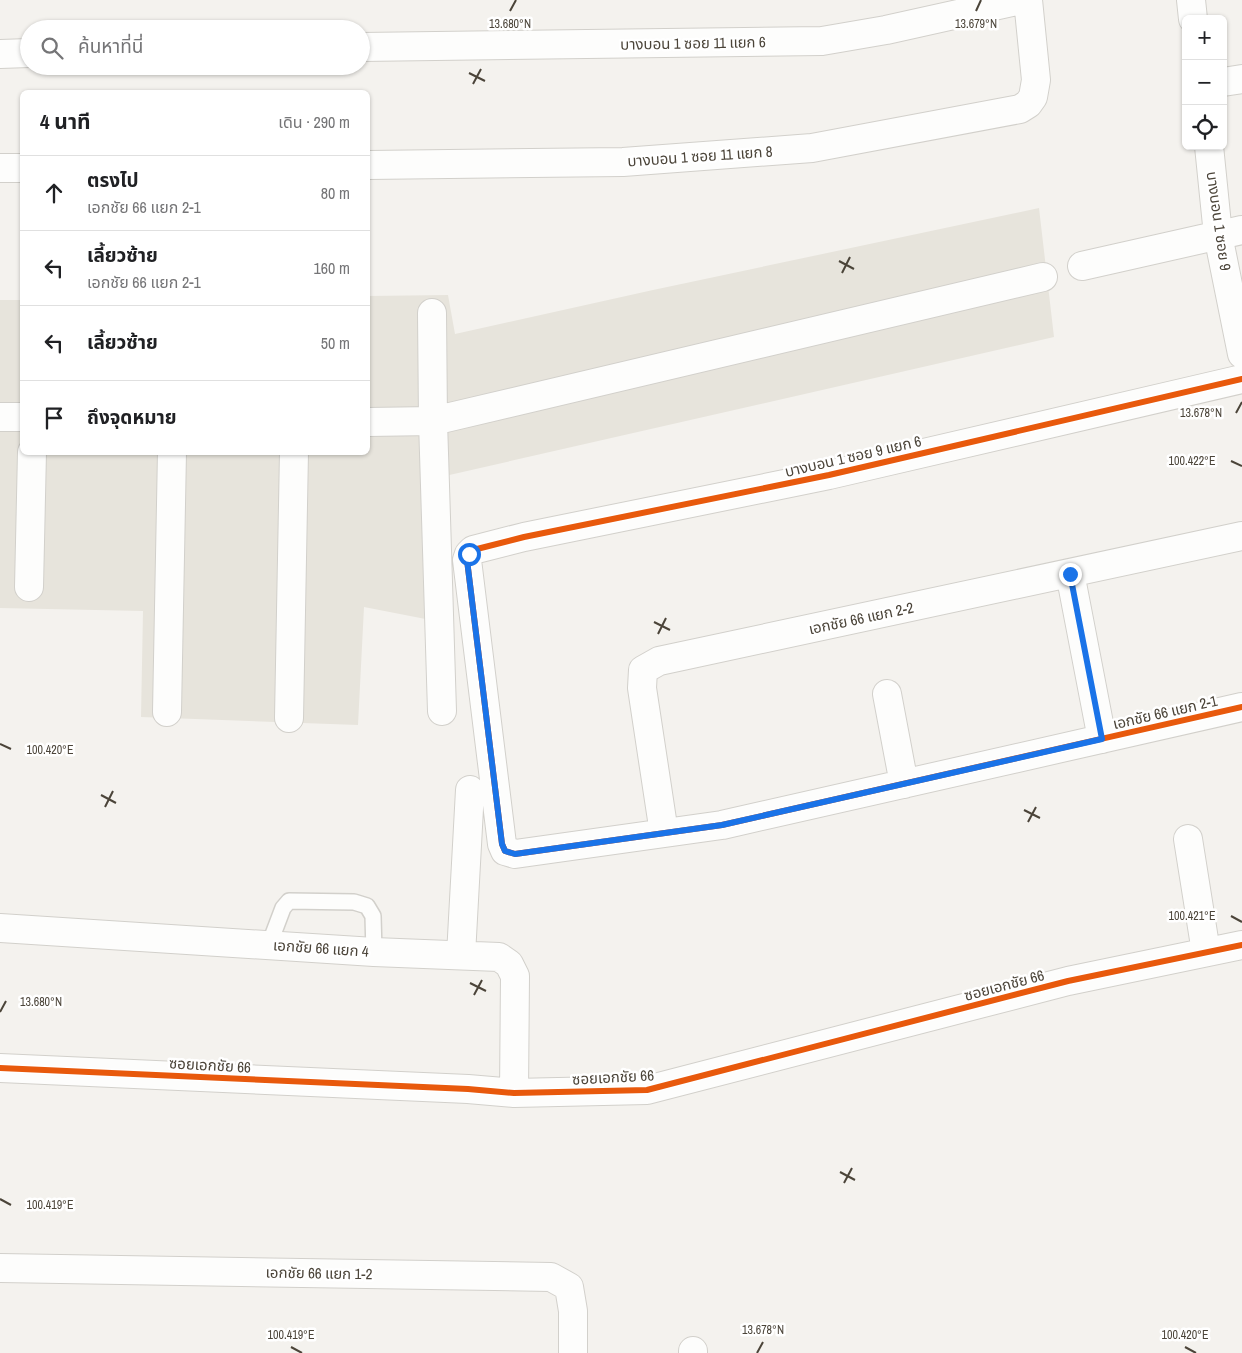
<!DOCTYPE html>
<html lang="th">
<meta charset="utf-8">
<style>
:root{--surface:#fff;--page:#f6f6f6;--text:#202124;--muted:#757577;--line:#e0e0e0}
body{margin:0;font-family:"Archivo Narrow","Noto Sans Thai",sans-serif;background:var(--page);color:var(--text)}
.controls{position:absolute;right:15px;top:15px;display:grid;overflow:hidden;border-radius:8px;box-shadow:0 1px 4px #0004}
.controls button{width:45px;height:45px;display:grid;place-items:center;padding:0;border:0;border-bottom:1px solid var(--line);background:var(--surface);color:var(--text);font:25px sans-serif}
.stop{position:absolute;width:15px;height:15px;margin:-11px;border:4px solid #1a73e8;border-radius:50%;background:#fff}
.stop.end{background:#1a73e8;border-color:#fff;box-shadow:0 1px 5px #0008}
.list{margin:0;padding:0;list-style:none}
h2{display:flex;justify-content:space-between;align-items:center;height:65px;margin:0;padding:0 20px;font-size:21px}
h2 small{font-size:16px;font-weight:400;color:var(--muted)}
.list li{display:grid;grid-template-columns:32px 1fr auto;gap:15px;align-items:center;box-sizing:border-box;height:75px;padding:0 20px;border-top:1px solid var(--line)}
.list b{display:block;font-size:19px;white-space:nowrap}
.list p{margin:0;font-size:16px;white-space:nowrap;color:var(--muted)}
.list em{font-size:16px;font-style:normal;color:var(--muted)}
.icon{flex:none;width:28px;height:28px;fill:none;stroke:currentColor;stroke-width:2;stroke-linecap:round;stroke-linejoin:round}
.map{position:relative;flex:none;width:1242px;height:1353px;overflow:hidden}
.search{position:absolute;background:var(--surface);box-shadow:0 1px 4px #0004;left:20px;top:20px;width:350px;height:55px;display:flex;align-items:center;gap:12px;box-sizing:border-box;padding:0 18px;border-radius:28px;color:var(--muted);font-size:19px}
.panel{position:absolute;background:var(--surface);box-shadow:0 1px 4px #0004;left:20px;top:90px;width:350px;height:365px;border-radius:8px}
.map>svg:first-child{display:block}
</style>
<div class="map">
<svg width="1242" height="1353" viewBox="0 0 1242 1353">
<rect width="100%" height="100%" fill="#f4f2ee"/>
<path fill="#e7e4dc" d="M1039,208l15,129 -609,139 1,147 -82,-16 -6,118 -217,-8 2,-106 -143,-3v-308h22v152h346v-156l80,-1 7,39 198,-44z"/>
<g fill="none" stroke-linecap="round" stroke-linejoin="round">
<defs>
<path id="service" d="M269,945l14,-37 6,-7 65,1 13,4 6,10 1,36"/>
<path id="minor" d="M1191,0l2,19
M361,47l461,-6 64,-11 135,-30
M0,54l29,-1
M1223,82l19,-3
M1209,146l9,89 24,119
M368,165l255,-3 189,-14 208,-39 8,-5 5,-7 3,-17 -8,-80
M0,168h22
M1082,266l160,-36
M432,313l1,108 9,290
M1242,379l-413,96 -305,62 -51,13 -4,4 -2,6 35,284 3,7 10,3 207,-29 520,-118
M0,417h22
M368,422l65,-1 610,-144
M1070,573l32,166
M29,587l3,-135
M887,694l17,90
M167,712l5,-260
M289,718l5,-266
M664,833l-22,-145 1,-18 16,-9 583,-125
M1188,839l18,113
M0,928l374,24 125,5 10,7 6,12 -1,117
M461,955l9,-165
M0,1068l468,21 46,4 133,-3 421,-109 174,-36
M0,1268l551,9 18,10 4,24v42
M693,1351v2"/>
</defs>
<use href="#service" stroke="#d2d0cb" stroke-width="18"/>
<use href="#minor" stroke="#d2d0cb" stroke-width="30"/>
<use href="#service" stroke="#fdfdfc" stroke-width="15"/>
<use href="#minor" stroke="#fdfdfc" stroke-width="28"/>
<defs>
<path id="cycleway" d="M1242,379l-413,96 -305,62 -51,13 -4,4 -2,6 35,284 3,7 10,3 207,-29 520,-118
M0,1068l468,21 46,4 133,-3 421,-109 174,-36"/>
</defs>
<use href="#cycleway" stroke="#fff" stroke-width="9"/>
<use href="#cycleway" stroke="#e8590c" stroke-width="6"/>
</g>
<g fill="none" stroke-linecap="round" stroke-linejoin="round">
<path stroke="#1a73e8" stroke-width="6" d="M469,554l-2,6 35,284 3,7 10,3 207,-29 380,-86 -32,-165"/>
</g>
<path fill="none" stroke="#4b4439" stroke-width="2" d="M510,11l6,-11M976,11l5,-11M469,73l16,8M473,84l8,-15M839,261l15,8M842,273l8,-16M1236,413l6,-11M1231,461l11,5M654,622l16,8M658,634l8,-16M0,744l11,5M101,795l15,8M105,807l8,-16M1024,810l16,8M1028,822l8,-15M1231,916l11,6M470,983l16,8M474,995l8,-15M0,1012l6,-11M840,1172l15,8M844,1183l8,-15M0,1199l11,6M291,1347l11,6M1185,1347l11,6M757,1353l6,-11"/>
<g text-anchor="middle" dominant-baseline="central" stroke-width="5" stroke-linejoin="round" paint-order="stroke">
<g font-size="15" fill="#4b4439" stroke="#fff">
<text transform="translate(693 43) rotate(-1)">บางบอน 1 ซอย 11 แยก 6</text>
<text transform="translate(700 156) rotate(-4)">บางบอน 1 ซอย 11 แยก 8</text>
<text transform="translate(1219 221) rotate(82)">บางบอน 1 ซอย 9</text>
<text transform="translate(853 456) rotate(-13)">บางบอน 1 ซอย 9 แยก 6</text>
<text transform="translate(861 618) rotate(-12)">เอกชัย 66 แยก 2-2</text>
<text transform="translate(1165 712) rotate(-13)">เอกชัย 66 แยก 2-1</text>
<text transform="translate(321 948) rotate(4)">เอกชัย 66 แยก 4</text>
<text transform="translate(1004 985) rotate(-15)">ซอยเอกชัย 66</text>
<text transform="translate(210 1065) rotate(3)">ซอยเอกชัย 66</text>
<text transform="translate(613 1077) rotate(-3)">ซอยเอกชัย 66</text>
<text transform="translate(319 1273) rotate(1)">เอกชัย 66 แยก 1-2</text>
</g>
</g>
<g font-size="12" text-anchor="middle" fill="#4b4439" stroke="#fff" stroke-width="5" stroke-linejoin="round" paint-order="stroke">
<text x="510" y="28">13.680°N</text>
<text x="976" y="28">13.679°N</text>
<text x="1201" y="417">13.678°N</text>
<text x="1192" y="465">100.422°E</text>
<text x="50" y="754">100.420°E</text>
<text x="1192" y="920">100.421°E</text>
<text x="41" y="1006">13.680°N</text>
<text x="50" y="1209">100.419°E</text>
<text x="763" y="1334">13.678°N</text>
<text x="291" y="1339">100.419°E</text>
<text x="1185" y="1339">100.420°E</text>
</g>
</svg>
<div class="controls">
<button>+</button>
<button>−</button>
<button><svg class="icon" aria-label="locate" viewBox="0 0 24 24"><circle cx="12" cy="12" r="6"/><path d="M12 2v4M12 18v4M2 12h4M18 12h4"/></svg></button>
</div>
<div class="stop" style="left:469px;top:554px"></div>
<div class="stop end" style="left:1070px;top:574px"></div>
<div class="search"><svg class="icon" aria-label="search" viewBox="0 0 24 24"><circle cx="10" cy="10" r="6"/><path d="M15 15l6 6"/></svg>ค้นหาที่นี่</div>
<section class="panel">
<h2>4 นาที<small>เดิน · 290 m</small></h2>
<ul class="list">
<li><svg class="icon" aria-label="ahead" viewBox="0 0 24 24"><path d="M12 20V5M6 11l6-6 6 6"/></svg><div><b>ตรงไป</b><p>เอกชัย 66 แยก 2-1</p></div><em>80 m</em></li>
<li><svg class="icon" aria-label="left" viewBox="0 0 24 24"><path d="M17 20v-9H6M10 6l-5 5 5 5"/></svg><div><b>เลี้ยวซ้าย</b><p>เอกชัย 66 แยก 2-1</p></div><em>160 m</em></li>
<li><svg class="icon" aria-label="left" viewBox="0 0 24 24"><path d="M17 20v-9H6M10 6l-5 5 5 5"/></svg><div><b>เลี้ยวซ้าย</b></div><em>50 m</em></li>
<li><svg class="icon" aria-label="arrive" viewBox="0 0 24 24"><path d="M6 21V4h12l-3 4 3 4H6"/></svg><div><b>ถึงจุดหมาย</b></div></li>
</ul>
</section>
</div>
